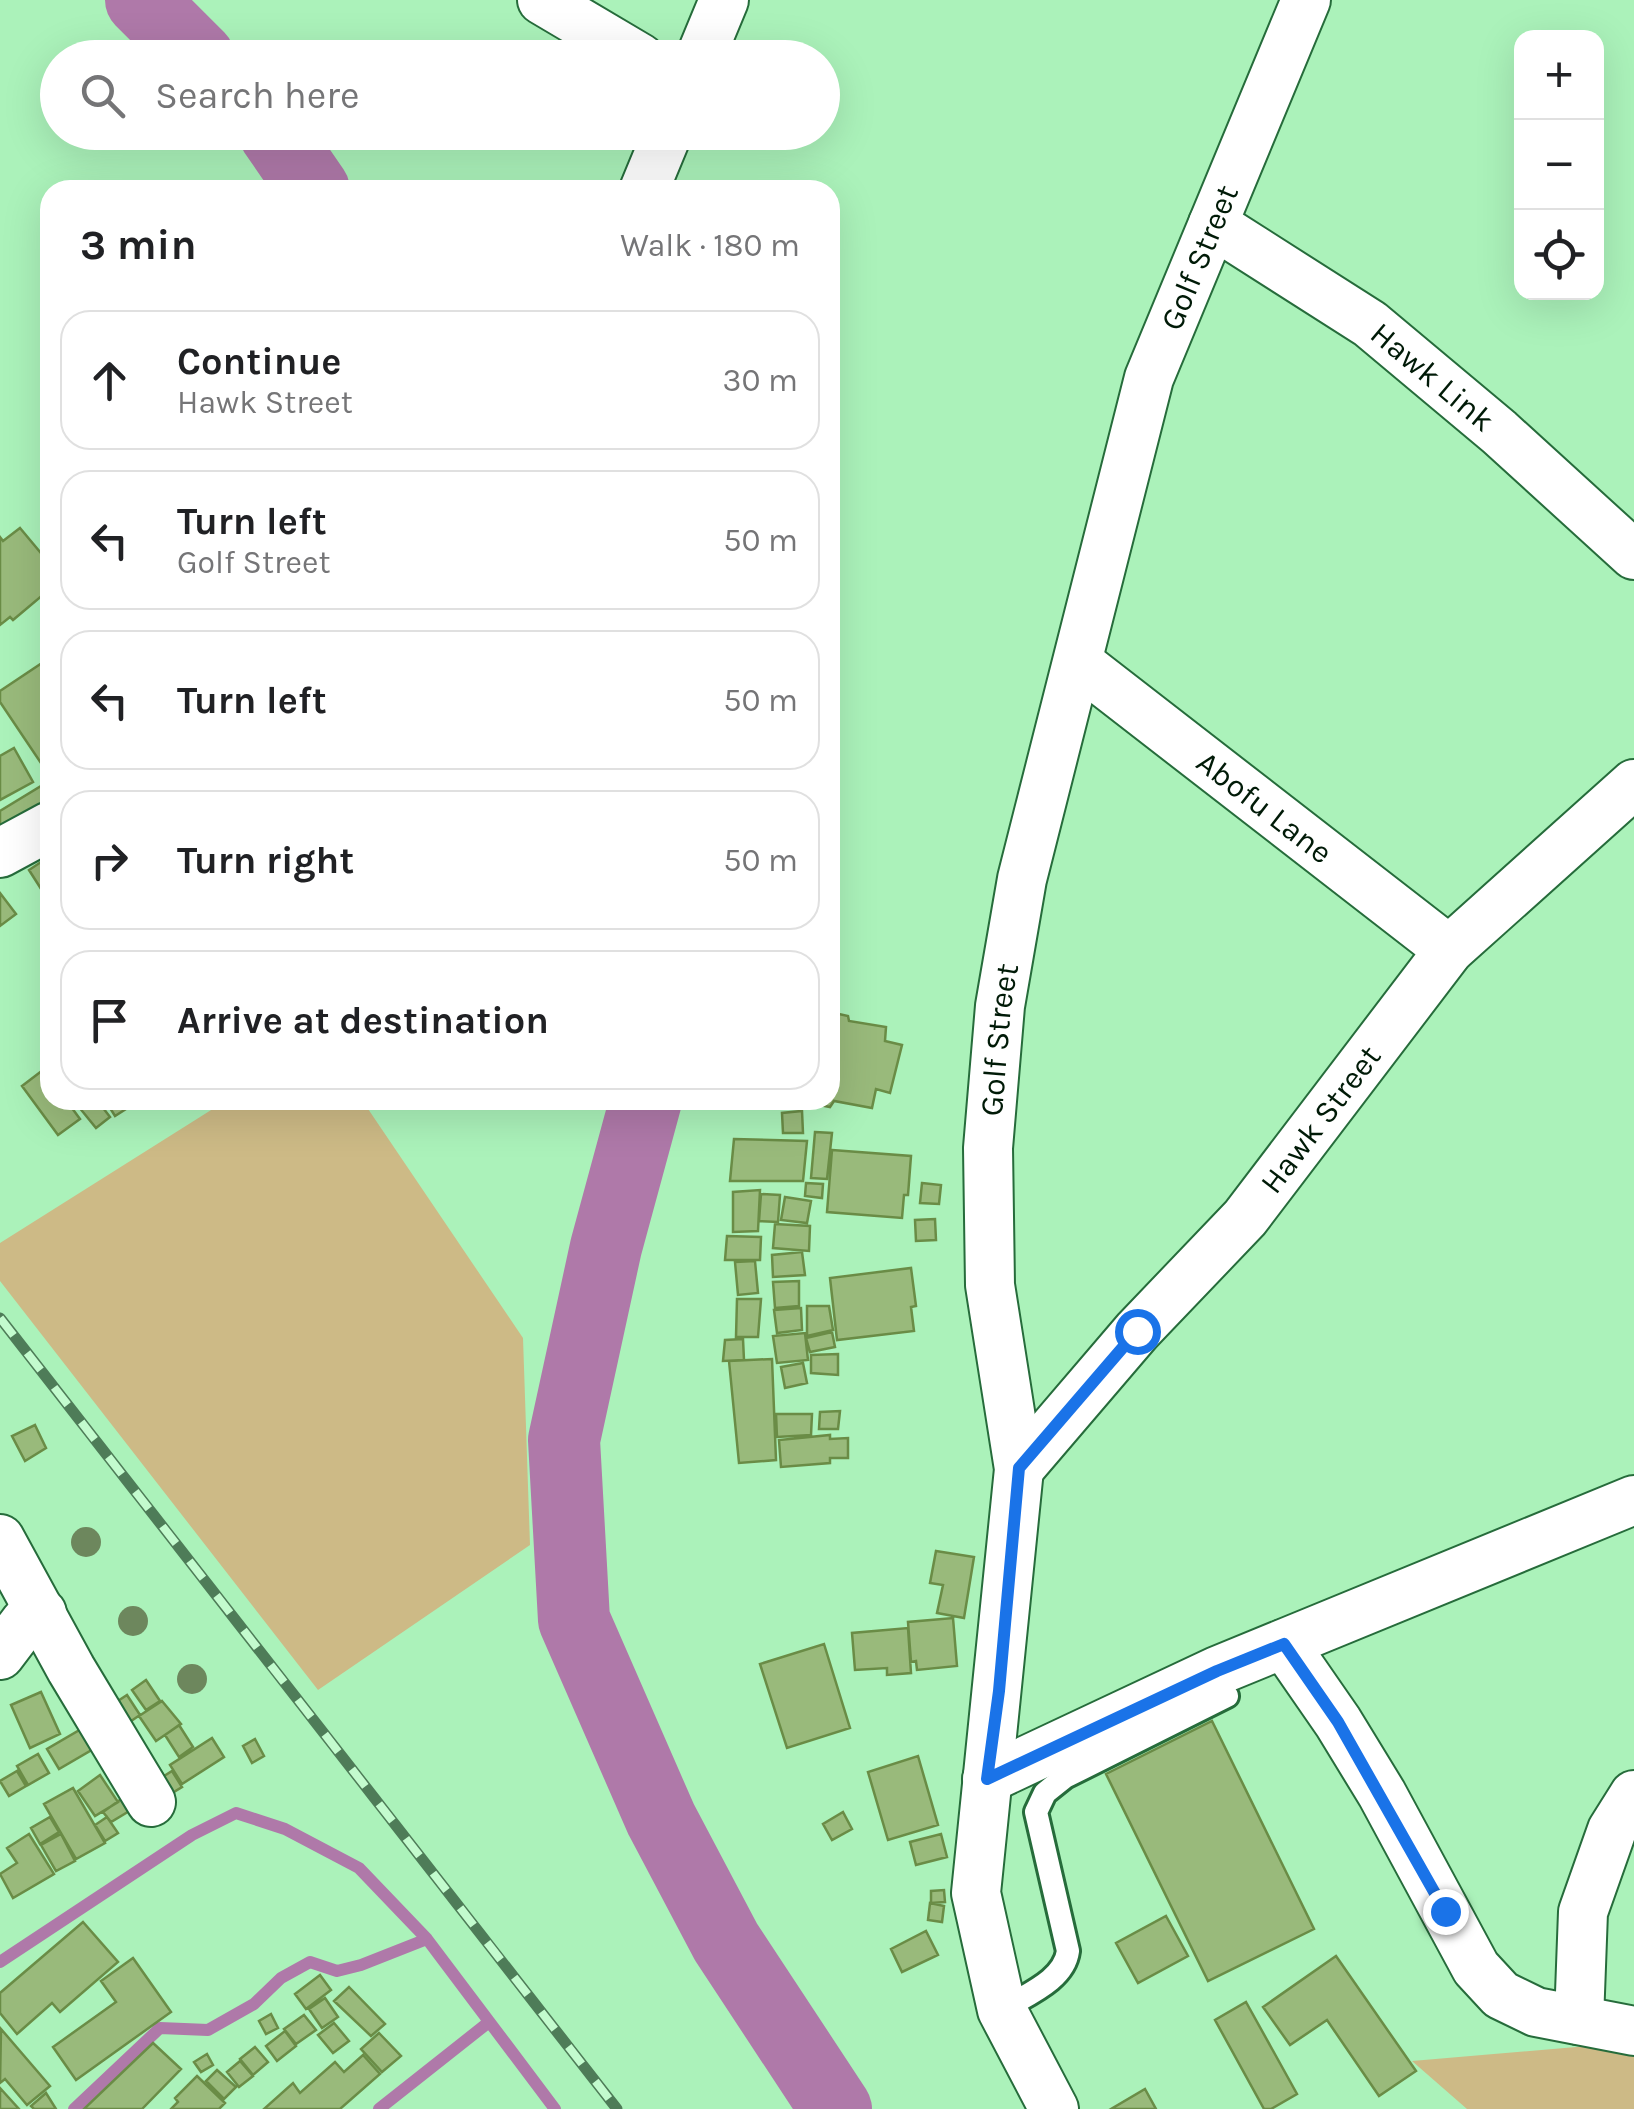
<!DOCTYPE html>
<meta charset="utf-8">
<style>
:root{--surface:#fff;--page:#f2f2f2;--text:#202124;--muted:#757577;--line:#e0e0e0}
body{margin:0;font-family:Karla,sans-serif;background:var(--page);color:var(--text)}
.controls{position:absolute;right:30px;top:30px;display:grid;overflow:hidden;border-radius:20px;box-shadow:0 10px 40px #0002}
.controls button{width:90px;height:90px;display:grid;place-items:center;padding:0;border:0;border-bottom:2px solid var(--line);background:var(--surface);color:var(--text);font:50px sans-serif}
.stop{position:absolute;width:30px;height:30px;margin:-22px;border:8px solid #1a73e8;border-radius:50%;background:#fff}
.stop.end{background:#1a73e8;border-color:#fff;box-shadow:0 2px 10px #0008}
.list{margin:0;padding:0;list-style:none}
h2{display:flex;justify-content:space-between;align-items:center;height:130px;margin:0;padding:0 40px;font-size:42px}
h2 small{font-size:32px;font-weight:400;color:var(--muted)}
.list li{display:grid;grid-template-columns:65px 1fr auto;gap:30px;align-items:center;box-sizing:border-box;height:140px;margin:0 20px 20px;padding:0 20px;border:2px solid var(--line);border-radius:30px}
.list b{display:block;font-size:38px;white-space:nowrap}
.list p{margin:0;font-size:32px;white-space:nowrap;color:var(--muted)}
.list em{font-size:32px;font-style:normal;color:var(--muted)}
.icon{flex:none;width:55px;height:55px;fill:none;stroke:currentColor;stroke-width:2;stroke-linecap:round;stroke-linejoin:round}
.map{position:relative;flex:none;width:1634px;height:2109px;overflow:hidden}
.search{position:absolute;background:var(--surface);box-shadow:0 10px 40px #0002;left:40px;top:40px;width:800px;height:110px;display:flex;align-items:center;gap:25px;box-sizing:border-box;padding:0 35px;border-radius:55px;color:var(--muted);font-size:38px}
.panel{position:absolute;background:var(--surface);box-shadow:0 10px 40px #0002;left:40px;top:180px;width:800px;height:930px;border-radius:30px}
.map>svg:first-child{display:block}
</style>
<div class="map">
<svg width="1634" height="2109" viewBox="0 0 1634 2109">
<rect width="100%" height="100%" fill="#abf2ba"/>
<path fill="#cdba86" d="M227,1100h135l161,238 7,207 -212,145 -318,-409v-38z
M1634,2042v67h-167l-55,-48z"/>
<g fill="none" stroke-linecap="round" stroke-linejoin="round">
<path stroke="#af79a9" stroke-width="12" d="M0,1962l192,-127 44,-22 49,16 74,39 68,71 128,170
M74,2109l86,-81 48,2 46,-26 27,-26 29,-16 27,9 24,-6 66,-26
M379,2109l110,-87"/>
<path stroke="#af79a9" stroke-width="72" d="M141,0l58,58
M274,132l40,58
M646,1100l-40,147 -42,193 10,180 87,199 65,123 110,167"/>
</g>
<path fill="#99ba7b" stroke="#6a8c46" stroke-width="2.5" d="M20,528l30,36v25l-37,31 -3,-3 -10,8v-88l3,4z
M45,661l5,7 -1,107 -49,-73v-11z
M14,748l19,34 -33,18v-44z
M46,783l4,6v33l-50,5v-16z
M50,856v47l-21,-33z
M0,893l16,21 -16,12z
M830,1012l18,4 1,5 37,6 -1,14 17,4 -12,48 -14,-4 -4,19 -38,-7 -4,6 -10,-2 -4,-5h14z
M43,1070l7,9v21h16l14,19 -22,16 -36,-49z
M76,1100h21l13,17 -14,11 -22,-27z
M105,1100h35l-25,16z
M802,1111l1,22h-20l-1,-20z
M815,1132l17,1 -5,46 -16,-1z
M734,1139l73,2 -4,40h-73z
M832,1150l79,6 -3,39h-4l-2,23 -75,-6z
M806,1183l17,1 -1,14 -17,-2z
M922,1183l19,2 -2,19 -19,-1z
M760,1190l-2,41 -25,1v-40z
M761,1194l19,1 -2,27 -19,-1z
M785,1197l26,4 -4,22 -26,-3z
M935,1219l1,21 -20,1 -1,-21z
M775,1224l35,2 -1,25 -36,-3z
M727,1236l34,1 -1,23h-35z
M802,1252l3,23 -32,2 -1,-22z
M755,1261l3,32 -20,2 -3,-33z
M911,1268l5,38 -5,1 3,24 -77,9 -7,-62z
M799,1281v25l-24,2 -2,-26z
M737,1299h24l-3,38h-22z
M807,1306h22l4,24 -26,6z
M801,1308l1,22 -25,3 -3,-23z
M832,1332l3,15 -25,5 -4,-14z
M805,1333l3,27 -31,3 -4,-27z
M743,1339l1,21 -21,1 2,-21z
M838,1354v21l-27,-2v-18z
M772,1359l4,101 -37,3 -10,-102z
M803,1363l4,20 -22,5 -4,-21z
M840,1411l-2,18h-19l1,-17z
M776,1414h36l-1,21 -34,2z
M35,1425l11,23 -21,13 -13,-25z
M830,1435v4l18,-1v20h-18v5l-49,4 -2,-27z
M936,1551l38,6 -10,61 -27,-5 6,-28 -13,-2z
M953,1618l4,48 -40,4 -1,-9 -5,1 -3,-40z
M908,1628l3,45 -24,2v-7l-32,2 -3,-37z
M824,1644l26,84 -63,20 -27,-84z
M146,1680l14,21 -14,9 -14,-20z
M41,1692l19,42 -30,14 -19,-43z
M127,1695l13,20 -22,15 -14,-20z
M162,1701l19,23 -25,17 -17,-25z
M1212,1721l102,208 -106,52 -102,-207z
M179,1725l14,22 -14,10 -14,-22z
M83,1728l12,20 -36,21 -12,-20z
M212,1738l12,19 -42,27 -12,-19z
M255,1739l9,17 -12,7 -9,-17z
M38,1754l11,19 -21,12 -11,-19z
M918,1756l20,69 -50,15 -20,-68z
M159,1768l5,8 8,-5 10,16 -18,11 -13,-25z
M17,1771l9,15 -17,10 -9,-15z
M100,1775l18,27 -23,14 -17,-25z
M73,1788l32,55 -29,16 -32,-55z
M127,1795l9,12 -25,15 -8,-10z
M843,1812l9,17 -20,11 -9,-16z
M50,1817l9,15 -19,12 -9,-16z
M107,1817l11,16 -13,8 -10,-16z
M29,1834l25,40 -41,24 -13,-24 17,-11 -10,-15z
M61,1834l14,27 -19,10 -15,-26z
M941,1834l6,23 -31,8 -6,-23z
M944,1890l1,12 -14,1v-12z
M930,1903l14,3 -2,16 -14,-2z
M1166,1916l22,40 -50,27 -22,-40z
M83,1922l35,40 -58,50 -8,-9 -35,31 -17,-21v-20z
M926,1931l12,24 -36,17 -11,-23z
M1336,1956l80,115 -37,25 -52,-76 -37,25 -27,-38z
M133,1958l38,54 -95,68 -23,-33 63,-45 -15,-21z
M320,1975l11,15 -25,19 -11,-15z
M349,1987l36,37 -14,12 -37,-35z
M325,1998l13,19 -16,11 -13,-19z
M1246,2002l51,92 -26,15h-7l-49,-89z
M271,2014l7,14 -12,6 -7,-13z
M304,2015l12,15 -20,14 -12,-15z
M334,2023l15,18 -16,12 -15,-18z
M1,2029l49,57 -23,19 -22,-26 -5,4z
M285,2031l11,15 -19,15 -11,-15z
M379,2033l22,23 -19,16 -21,-23z
M153,2043l28,26 -39,40h-58z
M255,2047l13,15 -15,13 -13,-16z
M207,2054l6,11 -12,7 -7,-10z
M363,2055l17,19 -40,35h-76l29,-26 7,10 35,-31 9,10z
M240,2061l13,15 -14,11 -12,-15z
M217,2070l19,17 -12,12 -18,-18z
M197,2076l28,27 -6,6h-48l7,-7 -3,-4z
M0,2088l19,21h-19z
M1145,2089l11,20h-45z
M46,2093l10,16h-22l-3,-3z"/>
<g fill="none" stroke-linecap="round" stroke-linejoin="round">
<defs>
<path id="service" d="M1002,2010c23,-15 62,-29 66,-59l-32,-139 9,-19 20,-16 162,-81"/>
<g id="minor">
<path d="M542,0l98,58"/>
<path d="M700,58l24,-58"/>
<path d="M644,190l24,-58"/>
<path id="s1" d="M1213,224l157,100 129,108 135,123"/>
<path id="s2" d="M1079,663l370,287"/>
<path d="M0,853l50,-27"/>
<path id="s3" d="M1019,1469l118,-138 108,-113 204,-268 185,-166"/>
<path d="M0,1539l71,130 80,133"/>
<path d="M1284,1644l54,78 44,72 94,174 25,27 35,17 98,19"/>
<path d="M0,1655l25,-33 17,-9"/>
<path d="M987,1779l230,-108 417,-171"/>
<path d="M1579,2020l4,-108 29,-82 22,-35"/>
<path id="s4" d="M1054,2109l-52,-99 -26,-117 43,-424 -29,-184 -2,-137 12,-142 22,-127 127,-501 157,-378"/>
</g>
</defs>
<use href="#service" stroke="#266c3b" stroke-width="28"/>
<use href="#minor" stroke="#266c3b" stroke-width="52"/>
<use href="#service" stroke="#fff" stroke-width="22"/>
<use href="#minor" stroke="#fff" stroke-width="48"/>
<defs>
<path id="rail" d="M0,1318l617,791"/>
</defs>
<use href="#rail" stroke="#4e7c58" stroke-width="11"/>
<use href="#rail" stroke="#c3fbce" stroke-width="8" stroke-dasharray="22" stroke-linecap="butt"/>
</g>
<g fill="#6d875d">
<circle cx="86" cy="1542" r="15"/>
<circle cx="133" cy="1621" r="15"/>
<circle cx="192" cy="1679" r="15"/>
</g>
<g fill="none" stroke-linecap="round" stroke-linejoin="round">
<path stroke="#1a73e8" stroke-width="12" d="M1137,1331l-118,137 -20,223 -12,88 230,-108 67,-27 54,78 107,189"/>
</g>
<g text-anchor="middle" dominant-baseline="central" stroke-width="9" stroke-linejoin="round" paint-order="stroke">
<g font-size="32" fill="#001a07" stroke="#c3fbce">
<text stroke="none"><textPath href="#s4" startOffset="1900">Golf Street</textPath></text>
<text stroke="none"><textPath href="#s1" startOffset="268">Hawk Link</textPath></text>
<text stroke="none"><textPath href="#s2" startOffset="235">Abofu Lane</textPath></text>
<text stroke="none"><textPath href="#s4" startOffset="1090">Golf Street</textPath></text>
<text stroke="none"><textPath href="#s3" startOffset="462">Hawk Street</textPath></text>
</g>
</g>
</svg>
<div class="controls">
<button>+</button>
<button>−</button>
<button><svg class="icon" aria-label="locate" viewBox="0 0 24 24"><circle cx="12" cy="12" r="6"/><path d="M12 2v4M12 18v4M2 12h4M18 12h4"/></svg></button>
</div>
<div class="stop" style="left:1137px;top:1331px"></div>
<div class="stop end" style="left:1445px;top:1911px"></div>
<div class="search"><svg class="icon" aria-label="search" viewBox="0 0 24 24"><circle cx="10" cy="10" r="6"/><path d="M15 15l6 6"/></svg>Search here</div>
<section class="panel">
<h2>3 min<small>Walk · 180 m</small></h2>
<ul class="list">
<li><svg class="icon" aria-label="ahead" viewBox="0 0 24 24"><path d="M12 20V5M6 11l6-6 6 6"/></svg><div><b>Continue</b><p>Hawk Street</p></div><em>30 m</em></li>
<li><svg class="icon" aria-label="left" viewBox="0 0 24 24"><path d="M17 20v-9H6M10 6l-5 5 5 5"/></svg><div><b>Turn left</b><p>Golf Street</p></div><em>50 m</em></li>
<li><svg class="icon" aria-label="left" viewBox="0 0 24 24"><path d="M17 20v-9H6M10 6l-5 5 5 5"/></svg><div><b>Turn left</b></div><em>50 m</em></li>
<li><svg class="icon" aria-label="right" viewBox="0 0 24 24"><path d="M7 20v-9h11M14 6l5 5-5 5"/></svg><div><b>Turn right</b></div><em>50 m</em></li>
<li><svg class="icon" aria-label="arrive" viewBox="0 0 24 24"><path d="M6 21V4h12l-3 4 3 4H6"/></svg><div><b>Arrive at destination</b></div></li>
</ul>
</section>
</div>
